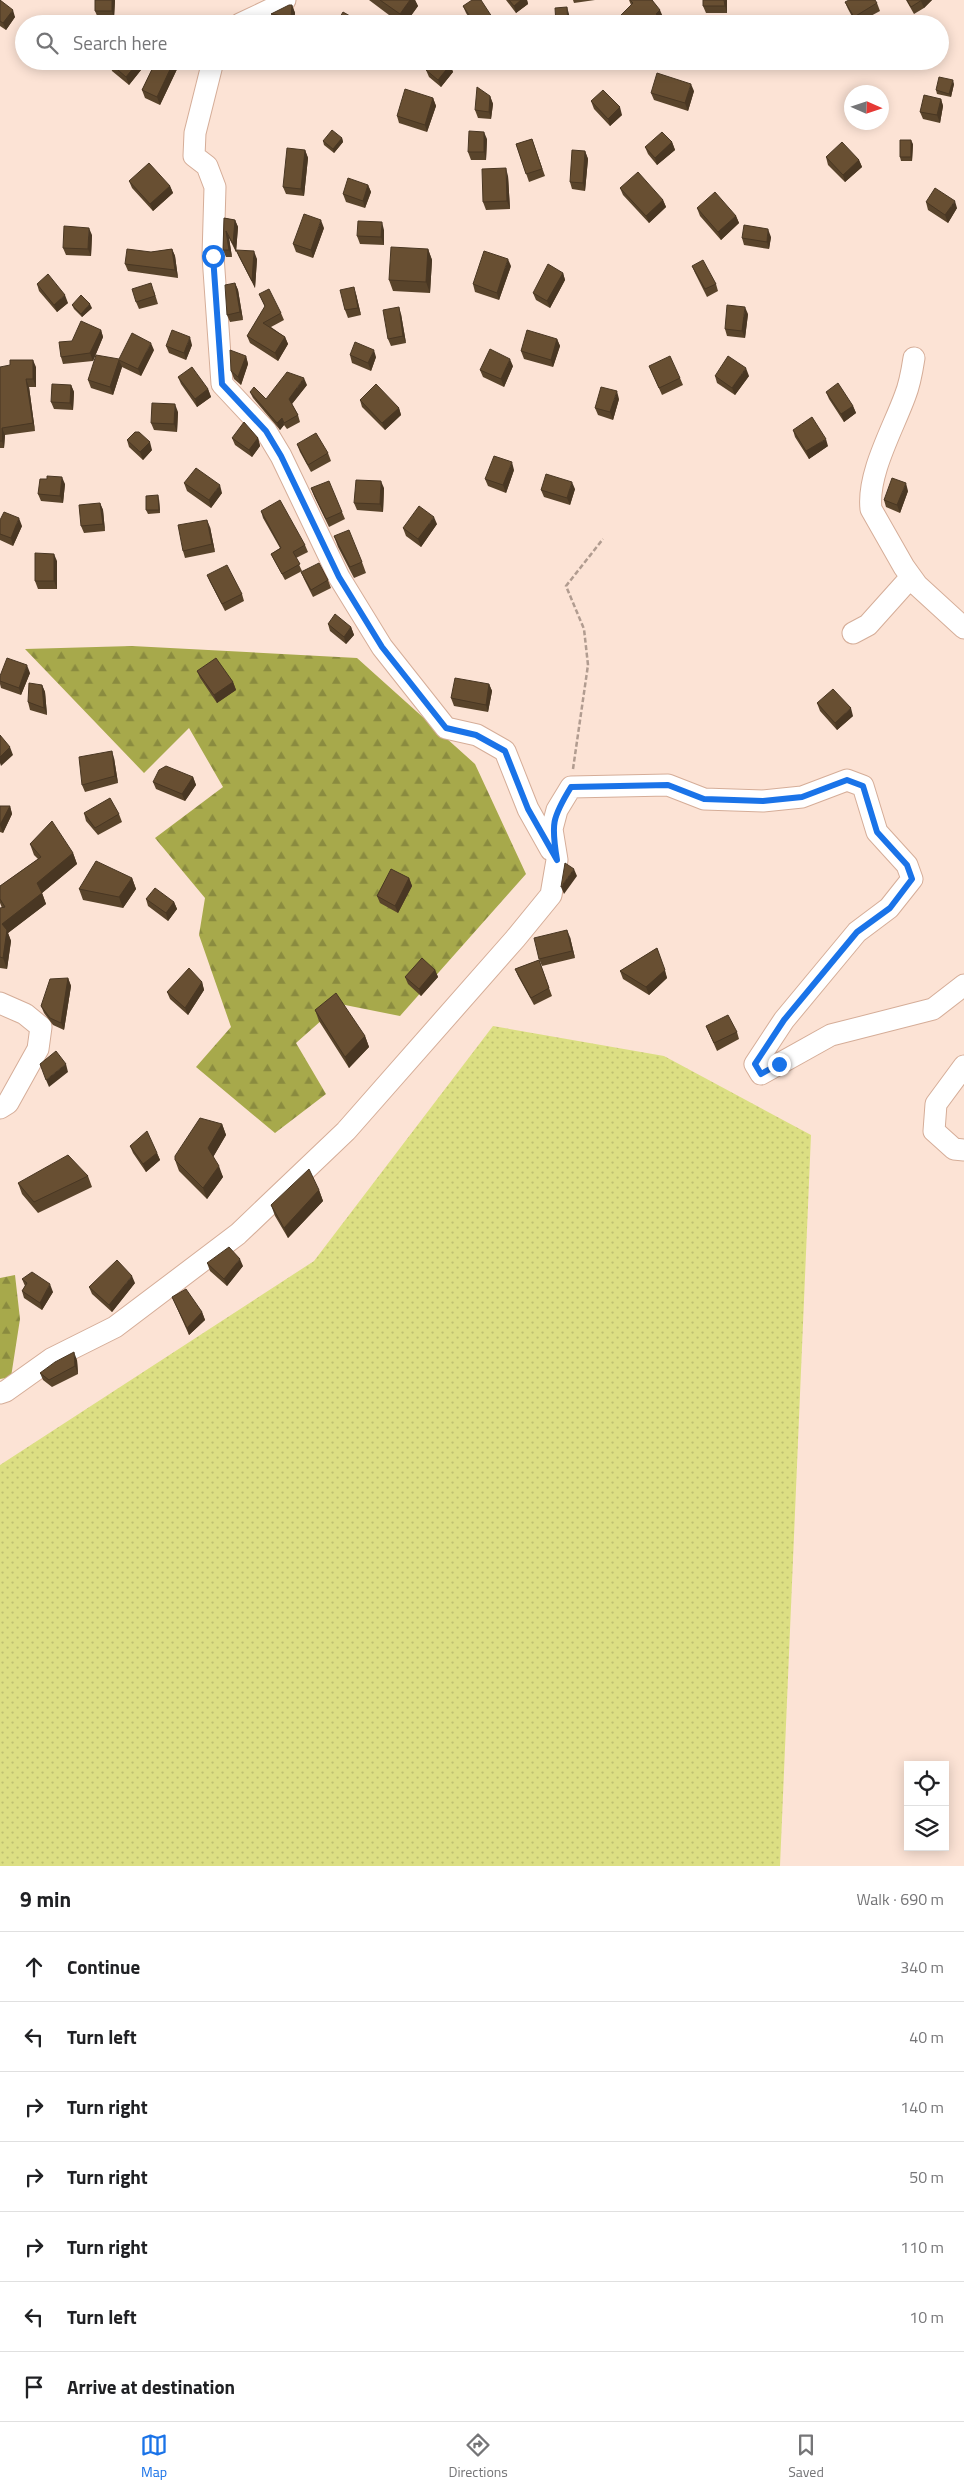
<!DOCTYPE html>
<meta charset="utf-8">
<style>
:root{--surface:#fff;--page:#f2f2f2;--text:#202124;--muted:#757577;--line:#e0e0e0;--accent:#1a73e8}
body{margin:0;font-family:"Titillium Web",sans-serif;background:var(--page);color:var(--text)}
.controls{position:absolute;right:15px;bottom:15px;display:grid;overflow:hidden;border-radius:0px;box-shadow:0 2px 12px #0003}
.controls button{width:45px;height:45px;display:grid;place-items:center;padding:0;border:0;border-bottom:1px solid var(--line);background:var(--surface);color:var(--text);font:25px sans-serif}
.compass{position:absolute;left:844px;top:85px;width:45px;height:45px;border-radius:50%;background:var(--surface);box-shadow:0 2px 12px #0003;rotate:93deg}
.stop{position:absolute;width:15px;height:15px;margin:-11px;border:4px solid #1a73e8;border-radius:50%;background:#fff}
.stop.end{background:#1a73e8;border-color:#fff;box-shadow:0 1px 5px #0008}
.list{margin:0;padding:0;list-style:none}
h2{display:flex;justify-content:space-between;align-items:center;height:65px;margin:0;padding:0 20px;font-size:21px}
h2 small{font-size:16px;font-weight:400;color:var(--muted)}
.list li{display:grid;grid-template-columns:32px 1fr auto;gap:15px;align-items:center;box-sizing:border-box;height:70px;padding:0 20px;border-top:1px solid var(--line)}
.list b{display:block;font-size:19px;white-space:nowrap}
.list em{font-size:16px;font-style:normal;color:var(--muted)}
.icon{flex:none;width:28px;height:28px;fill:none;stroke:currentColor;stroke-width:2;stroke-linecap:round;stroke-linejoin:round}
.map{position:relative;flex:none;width:964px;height:1866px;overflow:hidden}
.search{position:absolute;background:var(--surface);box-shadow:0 2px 12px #0003;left:15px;right:15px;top:15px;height:55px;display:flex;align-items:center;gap:12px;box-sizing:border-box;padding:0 18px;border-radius:28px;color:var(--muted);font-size:19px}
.sheet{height:555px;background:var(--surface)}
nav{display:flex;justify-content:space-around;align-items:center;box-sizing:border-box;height:70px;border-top:1px solid var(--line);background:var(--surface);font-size:14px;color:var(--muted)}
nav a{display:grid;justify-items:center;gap:2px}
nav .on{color:var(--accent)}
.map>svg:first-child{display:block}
</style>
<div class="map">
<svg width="964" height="1866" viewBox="0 0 964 1866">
<defs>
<pattern id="grass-dots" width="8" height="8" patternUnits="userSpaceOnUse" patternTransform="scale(1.25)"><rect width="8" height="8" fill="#dcdf83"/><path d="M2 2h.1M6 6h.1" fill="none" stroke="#bec071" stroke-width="1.8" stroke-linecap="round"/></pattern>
<pattern id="forest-firs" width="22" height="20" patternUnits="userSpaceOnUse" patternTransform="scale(1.25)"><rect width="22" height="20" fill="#a7a94b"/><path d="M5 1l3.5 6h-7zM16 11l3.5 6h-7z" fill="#8a8b3f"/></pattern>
</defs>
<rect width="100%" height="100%" fill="#fce3d5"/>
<path fill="url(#grass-dots)" d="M493,1026l171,30 147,79 -31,731h-780v-401l314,-204z"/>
<path fill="url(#forest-firs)" d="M132,646l225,12 118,106 51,110 -126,142 -60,-12 -44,39 30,51 -51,39 -79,-66 35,-40 -32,-92 6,-37 -50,-60 68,-51 -34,-59 -45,45 -119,-124z
M15,1275l5,44 -9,58 -11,2v-101z"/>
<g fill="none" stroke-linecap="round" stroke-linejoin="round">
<defs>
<path id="minor" d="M240,24l42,-20 3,-4
M213,61l-18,72 -1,23 13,10 8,21 -2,69 9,128 44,47 15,25 58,121 43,70 64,81 31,7 28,16 23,58 23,41
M914,358c-2,13 -4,26 -9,38 -12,33 -38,78 -34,113l33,58 13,18 47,43
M853,633l15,-8 43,-48
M0,1003l25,11 16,13 -3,22 -30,54 -8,5
M964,1066l-28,38 -2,27 20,18 10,1
M0,1393l6,-2 45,-32 64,-32 123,-93 108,-103 169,-192 36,-44 6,-35 -5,-31 5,-19 14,-23 97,-2 36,14 59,2 39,-4 45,-17 16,6 14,46 30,33 5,14 -23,29 -32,24 -73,88 -29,44 6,10 70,-39 102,-26 31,-24"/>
</defs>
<use href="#minor" stroke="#d5ad98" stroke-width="23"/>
<path stroke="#b19c90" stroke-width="2.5" stroke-dasharray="5 2.5" stroke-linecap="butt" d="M573,769l15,-104 -4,-36 -18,-43 37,-47"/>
<use href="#minor" stroke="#fff" stroke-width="21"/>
</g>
<path fill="#59442b" d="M0,0l15,17 -9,13 -6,-4z
M115,0l-1,18h-16l-3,-7z
M369,0h46l3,6 -13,18h-4z
M506,0h21l1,4 -12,9z
M573,0h22l-21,3z
M629,0h23l11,17 -1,2 -31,-14z
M727,0v13h-21l-3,-7z
M906,0h26l-8,8 -10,6z
M845,2l32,1 3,8 -24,13 -8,-15z
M292,5l3,8 -1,11 -20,-2 -3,-8z
M463,6l33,18h-23l-7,-11z
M156,61h21l2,4 -19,40 -15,-7 -3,-8z
M895,61h10l-8,4z
M110,63l35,2 -16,20 -17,-14z
M450,65l3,7 -12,15 -12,-10 -3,-7z
M954,84l-3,13 -14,-3 -1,-4z
M694,91l-6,20 -34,-11 -3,-7z
M490,96l3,8 -2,15 -13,-1 -3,-8z
M433,98l3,8 -9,26 -28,-9 -2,-7z
M941,99l2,7 -3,17 -17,-4 -3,-7z
M591,101l31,14 -12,11 -16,-17z
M342,138l1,4 -9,11 -10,-8 -1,-4z
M487,139l-1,21h-15l-3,-8z
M532,139l13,37 -16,6 -13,-38z
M672,142l3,8 -18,15 -9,-11 -3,-7z
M913,144l-1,17h-11l-1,-4z
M305,150l3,8 -4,38 -18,-2 -3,-7z
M585,151l3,8 -3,32 -13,-2 -2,-7z
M826,157l33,3 3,7 -17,15 -17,-17z
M508,176l2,33 -24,1 -3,-8z
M129,181l41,5 3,7 -20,18 -21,-23z
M368,185l3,7 -6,16 -19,-6 -3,-8z
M620,188l43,12 3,7 -17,16 -26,-28z
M926,202l31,6 -9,15 -20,-13z
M697,208l39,8 3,7 -18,17 -21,-24z
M224,218l11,2 3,7 -2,25 -7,-14 3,19h-6l-3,-7z
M324,228l-11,30 -17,-6 -3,-8z
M384,230v15l-24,-1 -3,-8z
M92,235l-1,21 -25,-1 -3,-7z
M771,237l-2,12 -25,-4 -2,-7z
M172,249l3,7 3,22 -50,-7 -3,-7 26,-12z
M428,249l4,11 -2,33 -37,-2 -4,-11z
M236,250l21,9 -2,29 -16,-31z
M511,266l-12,34 -24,-8 -2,-8z
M692,266l24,18 2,7 -11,6 -12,-24z
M563,273l2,7 -15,28 -14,-8 -3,-7z
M235,283l3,7 5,30 -13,2 -3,-7z
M37,284l31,19 -11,9 -18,-21z
M154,291l4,13 -19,5 -3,-7z
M259,294l22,19 3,7 -13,7 14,10 3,7 -10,17 -28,-18 -3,-7 18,-29z
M356,294l5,21 -13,3 -3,-8z
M72,305l20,3 -10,9 -8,-8z
M401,314l5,29 -15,3 -3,-7z
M748,314l-3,24 -18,-2 -2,-7z
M101,330l2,7 -10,24 -30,3 -2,-7 11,-16z
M557,339l3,7 -7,21 -29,-8 -3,-8z
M192,345l-6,15 -17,-7 -3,-7z
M154,350l-13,26 -19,-9 -9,28 -22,-7 -3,-8 31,-21z
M350,355l26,2 -5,14 -19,-8z
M246,356l2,8 -7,21 -7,-6 -3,-8z
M513,366l-9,21 -21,-10 -3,-7z
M649,366l31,12 3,7 -21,10z
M0,367h36v20h-7l6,44 -30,4 -1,13h-4z
M715,376h34l-14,19 -18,-12z
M178,377l30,12 3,8 -14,10 -16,-23z
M71,385l3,7 -1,18 -19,-1 -3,-7z
M307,385l-15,19 6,11 2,7 -13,7 -3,-4 -4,5 -27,-32 -3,-6 16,7z
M826,392l27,14 3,7 -12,9 -15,-23z
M619,399l-6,21 -15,-5 -3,-7z
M360,400l39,8 2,7 -16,15 -23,-23z
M178,412l-1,20 -23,-2 -3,-7z
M793,430l35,16 -19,13 -14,-22z
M232,438h26l2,8 -8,11 -17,-12z
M127,440l25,10 -9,10 -14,-13z
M297,444l31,9 3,8 -20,11 -11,-20z
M514,470l-8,23 -18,-7 -3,-7z
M47,479l18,5 -2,19 -22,-2 -3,-7z
M184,483l38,10 -11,15 -24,-17z
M311,488l31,24 3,7 -16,8 -15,-31z
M384,488l-1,24 -26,-2 -3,-7z
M575,489l-5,16 -26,-8 -3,-7z
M908,491l-8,22 -14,-6 -2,-7z
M159,499l1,14 -12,1 -2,-4z
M100,503l3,7 2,21 -21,2 -3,-7z
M261,511l44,34 3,7 -12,6 6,13 -17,9 -11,-20 -3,-6 9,-6 -17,-30z
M0,520l22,6 -9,20 -13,-6z
M437,524l-16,23 -15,-11 -3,-8z
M210,527l5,25 -30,6 -2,-7z
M334,536l28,26 4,11 -12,5 -16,-31z
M57,561v28h-19l-3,-8z
M301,572l27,8 3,8 -18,9 -9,-18z
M207,575l35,19 2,7 -19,10 -15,-29z
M328,624l23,3 3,8 -8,9 -16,-13z
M197,671l36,11 3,8 -19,13 -17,-25z
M30,673l-9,22 -20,-7 -1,-4v-8z
M489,684l3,7 -4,21 -34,-6 -3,-8z
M42,685l3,7 2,23 -17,-5 -2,-8z
M817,703l36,13 -16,14 -17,-19z
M114,758l4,25 -33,9 -3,-7z
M193,777l3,8 -11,16 -29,-12 -3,-7z
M0,806h10l2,8 -9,19 -3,-1z
M84,813l35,1 3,8 -24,13 -12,-14z
M30,844l43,9 4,11 -35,29 4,11 -38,29 3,8 -4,28 -7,-1v-60h2l-2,-5v-17l38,-27 -4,-4z
M132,878l4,11 -13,19 -40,-8 -4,-11z
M409,878l3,8 -14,27 -18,-10 -3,-7z
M146,899l28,3 3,7 -9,12 -20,-15z
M570,937l5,21 -33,8 -3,-7z
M657,948l10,30 -18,17 -26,-16 -3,-8z
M539,960l13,36 -18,9 -16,-29 -3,-7z
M435,970l3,7 -17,19 -13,-12 -3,-7z
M68,978l3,8 -7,44 -11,-5 -9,-12 -3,-7z
M202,982l2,8 -16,25 -18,-16 -3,-7z
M315,1010l50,26 4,11 -20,21 -30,-47z
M706,1026l31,6 2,7 -22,12z
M222,1124l4,11 -13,22 10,20 -16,22 -28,-28 -4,-11z
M130,1146l27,7 3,7 -14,12 -13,-19z
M88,1176l4,11 -54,26 -16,-19 -4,-11z
M319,1190l4,11 -35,37 -13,-22 -4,-11z
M207,1263l36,3 -16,20 -17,-15z
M22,1279l31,13 -11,18 -18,-12 -2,-7 3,-5z
M135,1283l-23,29 -20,-18 -3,-7z
M172,1297l30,15 3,8 -16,15z
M77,1360l1,14 -26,13 -9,-7 -3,-7z"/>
<path fill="#493723" d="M112,0h3l-1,18 -2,-7z
M410,0h5l3,6 -13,18h-2l-3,-10z
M521,0h6l1,4 -12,9 -2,-7z
M724,0h3v13l-2,-7z
M922,0h10l-8,8 -3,-7z
M292,5l3,8 -1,11 -3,-7z
M567,7l2,7 1,10h-2z
M13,10l2,7 -9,13 -3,-7z
M660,10l3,7 -5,5 -2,-8z
M494,20l2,4h-8z
M139,61h4l2,4 -16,20 -3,-8z
M174,61h3l2,4 -19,40 -3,-8z
M450,65l3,7 -12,15 -3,-7z
M953,80l1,4 -3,13 -2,-3z
M691,84l3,7 -6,20 -3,-8z
M490,96l3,8 -2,15 -2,-7z
M433,98l3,8 -9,26 -2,-7z
M941,99l2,7 -3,17 -3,-8z
M620,107l2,8 -12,11 -2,-7z
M484,132l3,7 -1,21 -2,-8z
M342,138l1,4 -9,11 -1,-4z
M911,140l2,4 -1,17 -1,-4z
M672,142l3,8 -18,15 -2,-7z
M305,150l3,8 -4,38 -3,-7z
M585,151l3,8 -3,32 -2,-8z
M859,160l3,7 -17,15 -2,-7z
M506,168l2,8 2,33 -3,-8z
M368,185l3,7 -6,16 -2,-7z
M170,186l3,7 -20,18 -3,-7z
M663,200l3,7 -17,16 -3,-7z
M955,201l2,7 -9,15 -3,-8z
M736,216l3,7 -18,17 -3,-8z
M235,220l3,7 -2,25 -3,-8z
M321,220l3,8 -11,30 -2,-8z
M382,222l2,8v15l-3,-8z
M89,228l3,7 -1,21 -3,-7z
M768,229l3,8 -2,12 -2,-7z
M226,231l3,7 3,19 -3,-7z
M172,249l3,7 3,22 -3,-8z
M428,249l4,11 -2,33 -4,-11z
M254,251l3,8 -2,29 -3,-7z
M508,259l3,7 -12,34 -2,-7z
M563,273l2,7 -15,28 -3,-7z
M235,283l3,7 5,30 -3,-8z
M354,287l2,7 5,21 -3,-7z
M65,295l3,8 -11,9 -3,-7z
M90,304l2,4 -10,9 -1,-3z
M399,307l2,7 5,29 -3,-7z
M745,307l3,7 -3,24 -3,-7z
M101,330l2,7 -10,24 -3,-8z
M190,337l2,8 -6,15 -2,-7z
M285,337l3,7 -10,17 -3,-8z
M557,339l3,7 -7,21 -2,-7z
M151,343l3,7 -13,26 -3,-7z
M374,350l2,7 -5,14 -3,-8z
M246,356l2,8 -7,21 -3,-8z
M510,359l3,7 -9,21 -3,-8z
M33,360l3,7v20l-3,-8z
M119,360l3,7 -9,28 -3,-8z
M746,368l3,8 -14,19 -3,-7z
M304,378l3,7 -16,20 -2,-6z
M26,379l3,8 6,44 -2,-8z
M71,385l3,7 -1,18 -3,-7z
M208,389l3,8 -14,10 -2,-8z
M617,391l2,8 -6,21 -3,-8z
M175,404l3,8 -1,20 -3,-8z
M853,406l3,7 -12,9 -3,-8z
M399,408l2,7 -16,15 -3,-7z
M282,418l2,7 -4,5 -3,-7z
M2,428l3,7 -1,13 -2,-7z
M258,438l2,8 -8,11 -3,-7z
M826,439l2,7 -19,13 -3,-8z
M150,442l2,8 -9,10 -3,-8z
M512,462l2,8 -8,23 -3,-8z
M62,477l3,7 -2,19 -3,-7z
M381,481l3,7 -1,24 -3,-8z
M572,482l3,7 -5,16 -3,-7z
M906,483l2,8 -8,22 -3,-8z
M220,485l2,8 -11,15 -2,-8z
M158,495l1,4 1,14 -1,-3z
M100,503l3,7 2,21 -2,-7z
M434,517l3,7 -16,23 -3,-8z
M19,518l3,8 -9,20 -2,-8z
M207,520l3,7 5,25 -3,-8z
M54,554l3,7v28l-3,-8z
M351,627l3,8 -8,9 -2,-7z
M27,665l3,8 -9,22 -2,-7z
M233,682l3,8 -19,13 -3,-8z
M489,684l3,7 -4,21 -2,-7z
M42,685l3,7 2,23 -3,-7z
M851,708l2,8 -16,14 -2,-7z
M10,747l3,8 -12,11 -1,-3v-6z
M112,751l2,7 4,25 -3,-7z
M193,777l3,8 -11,16 -3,-7z
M10,806l2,8 -9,19 -3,-8z
M73,853l4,11 -35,29 4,11 -38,29 3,8 -4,28 -4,-11 -1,-34 35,-41z
M574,869l3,7 -13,18 -3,-7z
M132,878l4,11 -13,19 -4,-11z
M409,878l3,8 -14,27 -3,-7z
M174,902l3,7 -9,12 -2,-8z
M567,930l3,7 5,21 -3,-7z
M435,970l3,7 -17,19 -2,-7z
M665,970l2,8 -18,17 -3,-8z
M68,978l3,8 -7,44 -3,-7z
M202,982l2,8 -16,25 -3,-7z
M365,1036l4,11 -20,21 -4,-11z
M66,1064l2,8 -19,15 -3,-7z
M222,1124l4,11 -14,24 -4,-11z
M157,1153l3,7 -14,12 -3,-8z
M219,1166l4,11 -16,22 -4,-11z
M319,1190l4,11 -35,37 -4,-10z
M240,1259l3,7 -16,20 -3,-7z
M132,1276l3,7 -23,29 -3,-7z
M50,1284l3,8 -11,18 -2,-7z
M202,1312l3,8 -16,15 -2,-7z
M74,1352l3,8 1,14 -3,-8z"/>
<path fill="#684f32" stroke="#493723" d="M0,0l13,10 -10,13 -3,-2z
M95,0h17v11h-17z
M380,0h30l-10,14z
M472,0h9l13,20 -6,4h-13l-12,-18z
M509,0h12l-7,6z
M630,0h22l8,10 -4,4 13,10h-57l21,-21z
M703,0h21l1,6h-22z
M849,0h26l2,3 -23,14 -9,-15z
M907,0h15l-11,7z
M289,5h3l-1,12 -20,-3z
M567,7l1,17h-12l-1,-16z
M343,12l21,12h-28z
M111,61h28l-13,16 -16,-14z
M156,61h18l-17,36 -15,-7z
M433,61h12l5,4 -12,15 -12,-10z
M657,73l34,11 -6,19 -34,-10z
M939,77l14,3 -4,14 -13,-4z
M477,87l13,9 -1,16 -14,-2z
M405,89l28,9 -8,27 -28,-9z
M603,90l17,17 -12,12 -17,-18z
M924,95l17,4 -4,16 -17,-3z
M332,130l10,8 -9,11 -10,-8z
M469,131l15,1v20h-16z
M662,132l10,10 -17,16 -10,-11z
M532,139l10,30 -16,5 -10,-30z
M900,140h11v17h-11z
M842,142l17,18 -16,15 -17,-18z
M287,148l18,2 -4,39 -18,-2z
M572,150l13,1 -2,32 -13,-1z
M149,163l21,23 -20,18 -21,-23z
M506,168l1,33 -24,1 -1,-33z
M638,172l25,28 -17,16 -26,-28z
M348,178l20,7 -5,16 -20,-7z
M935,188l20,13 -10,14 -19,-13z
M715,192l21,24 -18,16 -21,-24z
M304,214l17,6 -10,30 -18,-6z
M224,218l11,2 -2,24 -7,-13 3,19h-6z
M358,221l24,1 -1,15 -24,-1z
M744,225l24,4 -1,13 -25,-4z
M64,226l25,2 -1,21 -25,-1z
M391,247l37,2 -2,33 -37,-2z
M127,249l24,3 21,-3 3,21 -50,-6z
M236,250l18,1 -2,30z
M484,251l24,8 -11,34 -24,-9z
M703,260l13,24 -11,5 -13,-23z
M548,264l15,9 -16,28 -14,-8z
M48,274l17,21 -11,10 -17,-21z
M151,283l4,13 -19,6 -4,-13z
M235,283l5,29 -13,3 -2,-30z
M354,287l4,21 -13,2 -5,-20z
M269,289l12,24 -18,10 22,14 -10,16 -28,-17 18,-30 -6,-12z
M81,295l9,9 -9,10 -9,-9z
M727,305l18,2 -3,24 -17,-2z
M399,307l4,29 -15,3 -5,-29z
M81,321l20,9 -11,23 -29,4 -2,-15 13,-1z
M172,330l18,7 -6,16 -18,-7z
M527,330l30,9 -6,21 -30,-9z
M132,333l19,10 -13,26 -19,-9 -9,27 -22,-7 8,-25 23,4z
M355,342l19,8 -6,13 -18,-8z
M490,349l20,10 -9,20 -21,-9z
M230,350l16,6 -8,21 -7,-6z
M670,356l10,22 -21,10 -10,-22z
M728,356l18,12 -14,20 -17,-12z
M10,360h23v19h-7l7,44 -31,5v13h-2v-74l10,-2z
M192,367l16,22 -13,10 -17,-22z
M287,372l17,6 -15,21 9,16 -14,8 -2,-5 -5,5 -27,-31 4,-5 12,12z
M838,383l15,23 -12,8 -15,-22z
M52,384l19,1 -1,18 -19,-1z
M376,384l23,24 -17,15 -22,-23z
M601,387l16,4 -7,21 -15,-4z
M152,403l23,1 -1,20 -23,-1z
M812,417l14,22 -20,12 -13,-21z
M244,422l14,16 -9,12 -17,-12z
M135,432h4l11,10 -10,10 -13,-12z
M316,433l12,20 -20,12 -11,-21z
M494,456l18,6 -9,23 -18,-6z
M196,468l24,17 -11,15 -25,-17z
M546,474l26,8 -5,16 -26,-8z
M47,476l15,1 -2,19 -22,-2 2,-15h7z
M892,478l14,5 -9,22 -13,-5z
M356,480l25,1 -1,23 -26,-1z
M329,481l13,31 -16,7 -15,-31z
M158,495l1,15h-13v-14z
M280,500l25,45 -12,7 7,12 -18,10 -11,-20 10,-6 -20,-37z
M100,503l3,21 -22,2 -2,-21z
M419,506l15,11 -16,22 -15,-11z
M4,512l15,6 -8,20 -11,-4v-14z
M207,520l5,24 -29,7 -5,-26z
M349,530l13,32 -12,5 -16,-31z
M35,553l19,1v27h-19z
M319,563l9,17 -17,10 -10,-18z
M227,565l15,29 -20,10 -15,-29z
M335,614l16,13 -7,10 -16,-13z
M7,658l20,7 -8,23 -19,-7v-5z
M216,658l17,24 -19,13 -17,-24z
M455,678l34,6 -3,21 -35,-7z
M29,683l13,2 2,23 -16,-6z
M833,689l18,19 -16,15 -18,-20z
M0,735l10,12 -10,10z
M112,751l3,25 -33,9 -3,-28z
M166,766l27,11 -11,17 -29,-12 6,-12z
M110,798l9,16 -24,14 -11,-15z
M0,806h10l-10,19z
M52,821l21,32 -36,30 5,10 -40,31 5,6 -4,28 -3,-1v-49l5,-1 -5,-8v-13l41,-29 -11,-13z
M96,861l36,17 -13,19 -40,-8z
M565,863l9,6 -13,18z
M391,869l18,9 -14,28 -18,-10z
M155,888l19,14 -8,11 -20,-14z
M567,930l5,21 -33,8 -5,-21z
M657,948l8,22 -19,17 -26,-16z
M422,958l13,12 -16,19 -14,-12z
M539,960l10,28 -18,10 -16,-29z
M189,968l13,14 -17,26 -18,-16z
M68,978l-7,45 -11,-5 -9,-12 9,-27z
M336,993l29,43 -20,21 -30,-47z
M728,1015l9,17 -23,11 -8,-17z
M56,1051l10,13 -20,16 -6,-16z
M200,1118l22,6 -14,24 11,18 -16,22 -28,-28v-4z
M147,1131l10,22 -14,11 -13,-18z
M68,1155l20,21 -54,26 -16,-19z
M309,1169l10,21 -35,38 -13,-23z
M229,1247l11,12 -16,20 -17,-16z
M117,1260l15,16 -23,29 -20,-18z
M32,1272l18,12 -10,19 -18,-12 5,-8 -5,-4z
M186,1289l16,23 -15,16 -15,-31z
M74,1352l1,14 -26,14 -9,-7 15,-11z"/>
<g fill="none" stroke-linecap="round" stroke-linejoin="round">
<path stroke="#1a73e8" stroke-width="6" d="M213,256l9,128 44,47 15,25 58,121 43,70 64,81 30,7 29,16 23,58 29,51c-6,-36 -5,-42 14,-73l97,-2 36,14 59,2 39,-4 45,-17 16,6 14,46 30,33 5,14 -22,29 -33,24 -73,88 -29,44 6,10 18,-10"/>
</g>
</svg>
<div class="controls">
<button><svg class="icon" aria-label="locate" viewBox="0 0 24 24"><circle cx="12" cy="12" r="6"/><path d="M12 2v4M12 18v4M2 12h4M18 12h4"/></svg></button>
<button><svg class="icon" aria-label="layers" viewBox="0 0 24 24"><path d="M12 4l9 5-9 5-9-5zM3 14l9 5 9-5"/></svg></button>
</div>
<svg class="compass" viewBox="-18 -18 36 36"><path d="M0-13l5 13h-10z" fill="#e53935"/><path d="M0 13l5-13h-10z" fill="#757577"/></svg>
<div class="stop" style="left:213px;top:256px"></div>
<div class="stop end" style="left:779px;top:1064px"></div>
<div class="search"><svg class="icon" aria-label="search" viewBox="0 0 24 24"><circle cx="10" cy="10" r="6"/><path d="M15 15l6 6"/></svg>Search here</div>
</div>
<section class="sheet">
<h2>9 min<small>Walk · 690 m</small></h2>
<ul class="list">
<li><svg class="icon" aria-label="ahead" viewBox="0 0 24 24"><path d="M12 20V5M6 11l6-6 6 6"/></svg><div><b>Continue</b></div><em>340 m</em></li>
<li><svg class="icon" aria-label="left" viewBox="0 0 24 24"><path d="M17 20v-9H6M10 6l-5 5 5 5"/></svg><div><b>Turn left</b></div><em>40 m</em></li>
<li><svg class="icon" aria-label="right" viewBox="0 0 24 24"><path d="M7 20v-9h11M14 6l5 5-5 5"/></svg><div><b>Turn right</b></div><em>140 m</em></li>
<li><svg class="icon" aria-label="right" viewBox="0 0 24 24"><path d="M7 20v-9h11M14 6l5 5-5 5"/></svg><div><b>Turn right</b></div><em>50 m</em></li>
<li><svg class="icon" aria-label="right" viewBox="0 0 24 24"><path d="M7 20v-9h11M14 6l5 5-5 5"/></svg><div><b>Turn right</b></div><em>110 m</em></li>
<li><svg class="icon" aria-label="left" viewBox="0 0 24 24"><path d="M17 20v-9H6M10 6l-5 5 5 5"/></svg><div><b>Turn left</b></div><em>10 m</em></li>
<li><svg class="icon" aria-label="arrive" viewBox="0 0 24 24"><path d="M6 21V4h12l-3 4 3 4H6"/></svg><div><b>Arrive at destination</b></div></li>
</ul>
</section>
<nav>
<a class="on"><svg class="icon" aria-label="map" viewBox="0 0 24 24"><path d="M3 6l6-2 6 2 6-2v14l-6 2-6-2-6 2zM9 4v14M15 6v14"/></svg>Map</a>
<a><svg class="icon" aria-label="directions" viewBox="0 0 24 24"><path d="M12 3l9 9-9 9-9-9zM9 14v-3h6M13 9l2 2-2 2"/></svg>Directions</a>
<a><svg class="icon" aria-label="saved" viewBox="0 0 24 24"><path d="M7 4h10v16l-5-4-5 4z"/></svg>Saved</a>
</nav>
